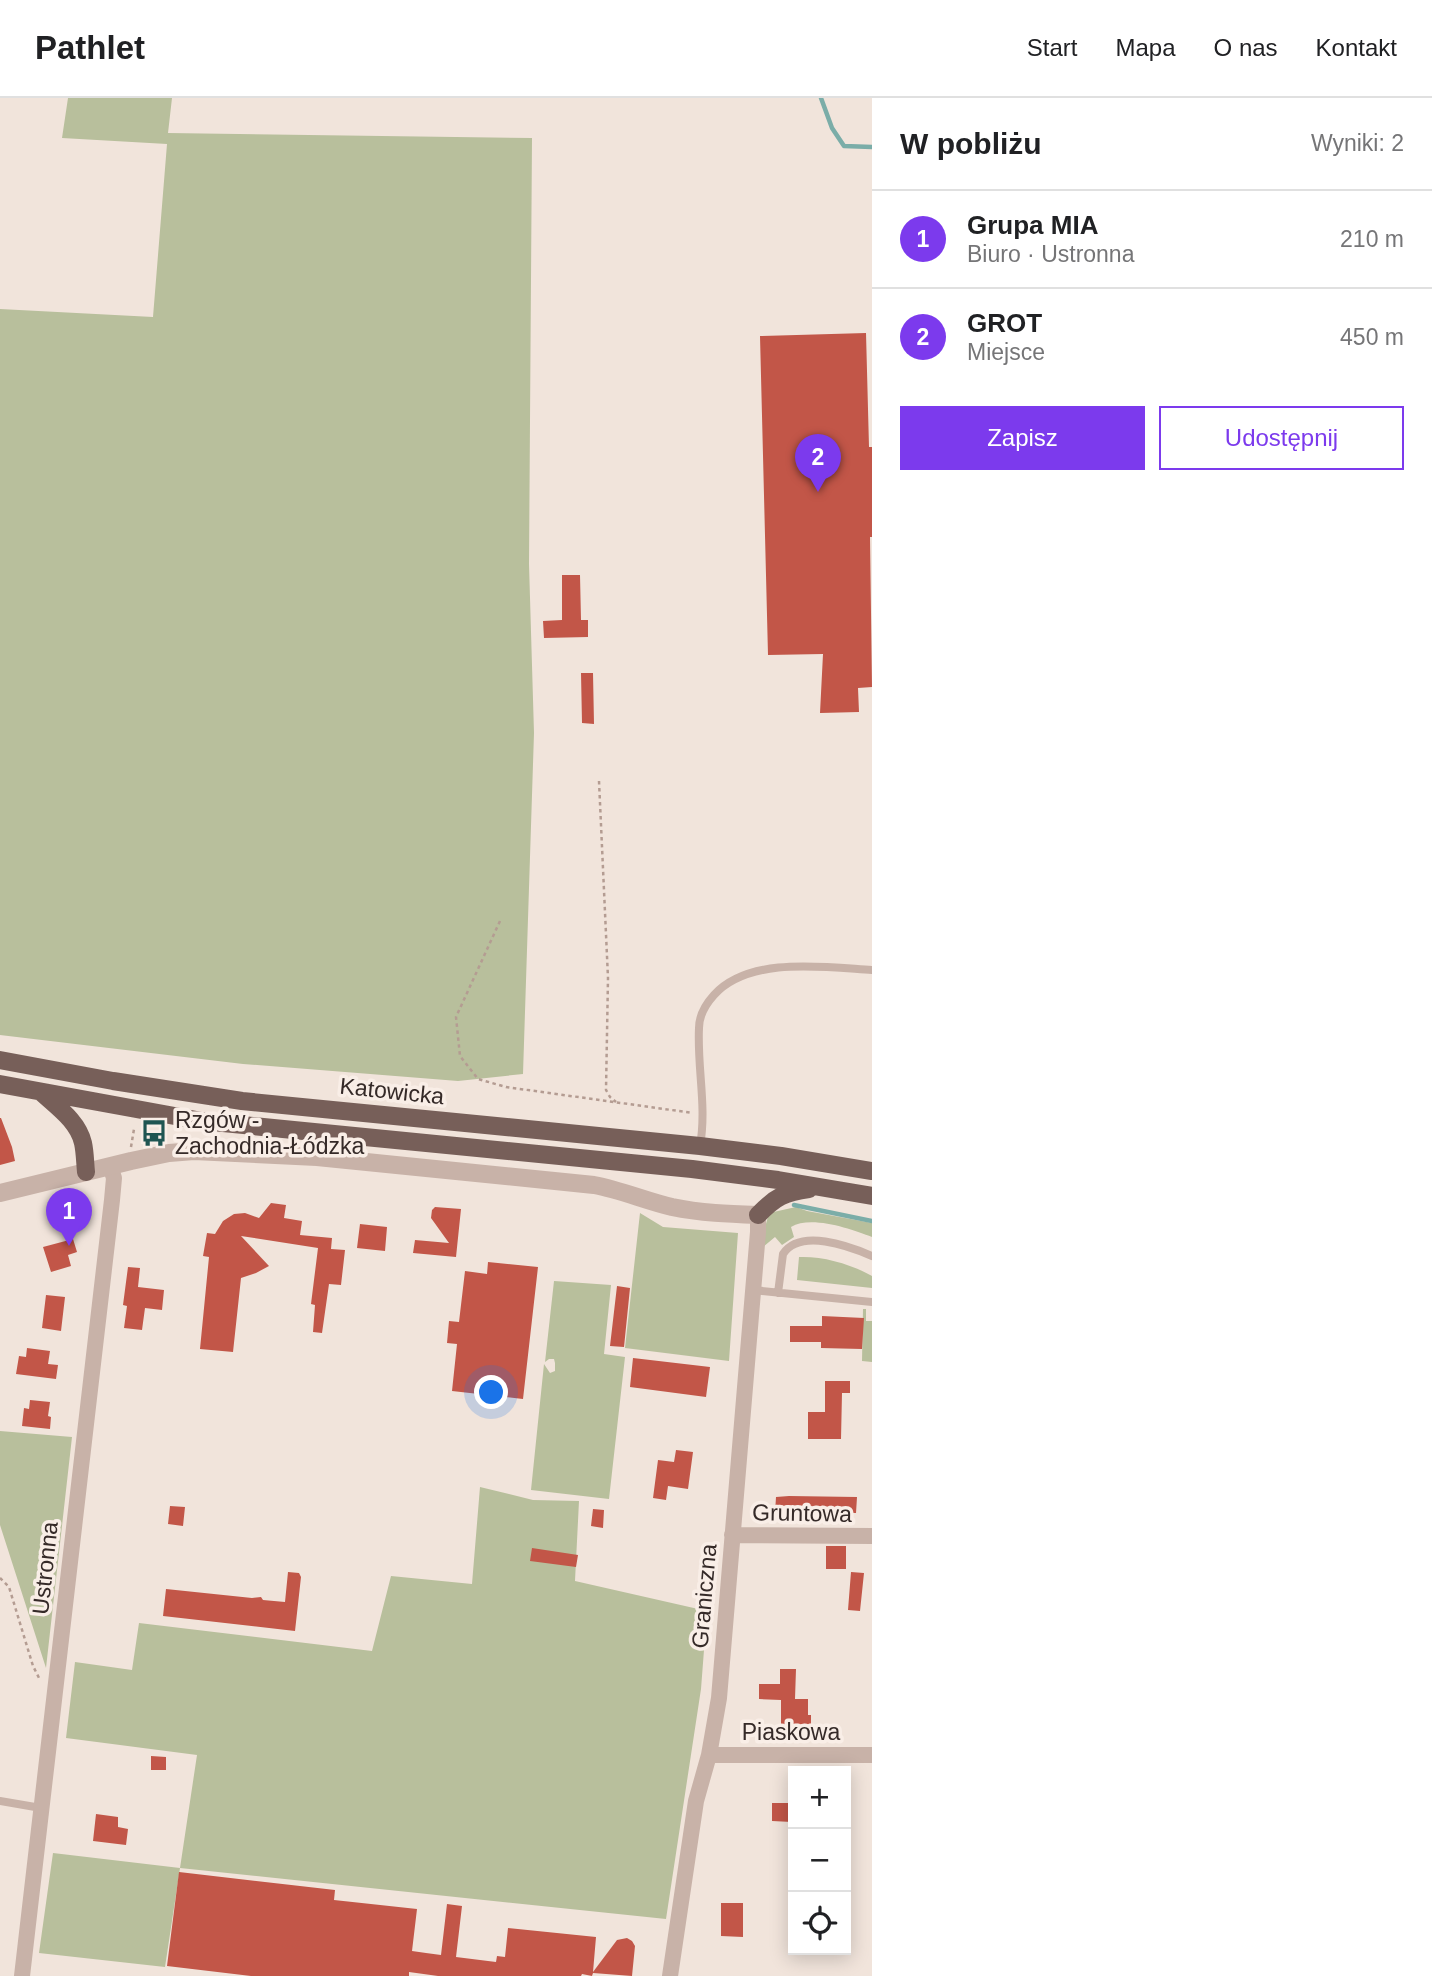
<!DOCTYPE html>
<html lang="pl">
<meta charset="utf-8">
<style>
:root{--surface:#fff;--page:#f2f2f2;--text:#202124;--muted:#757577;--line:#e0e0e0;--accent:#7c3aed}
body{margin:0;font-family:Arial,sans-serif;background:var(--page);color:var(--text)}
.controls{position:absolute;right:21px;bottom:21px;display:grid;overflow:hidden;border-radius:0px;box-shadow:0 4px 18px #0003}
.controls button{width:63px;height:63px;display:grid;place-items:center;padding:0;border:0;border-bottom:2px solid var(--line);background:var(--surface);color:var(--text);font:35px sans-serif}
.you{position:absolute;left:492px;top:1295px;width:24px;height:24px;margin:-18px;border:5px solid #fff;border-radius:50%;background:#1a73e8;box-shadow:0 0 0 10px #1a73e833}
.badge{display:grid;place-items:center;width:46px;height:46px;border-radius:50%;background:var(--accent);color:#fff;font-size:23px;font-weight:700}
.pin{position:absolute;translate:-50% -58px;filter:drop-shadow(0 2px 4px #0008)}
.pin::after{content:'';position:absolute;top:37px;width:24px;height:21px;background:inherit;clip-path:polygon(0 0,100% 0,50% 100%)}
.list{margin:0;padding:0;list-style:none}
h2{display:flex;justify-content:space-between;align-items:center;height:91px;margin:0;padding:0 28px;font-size:30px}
h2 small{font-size:23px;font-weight:400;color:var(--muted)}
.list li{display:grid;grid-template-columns:46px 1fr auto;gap:21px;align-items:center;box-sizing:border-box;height:98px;padding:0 28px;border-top:2px solid var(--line)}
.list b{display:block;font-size:26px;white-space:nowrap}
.list p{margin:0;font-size:23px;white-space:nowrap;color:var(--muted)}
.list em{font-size:23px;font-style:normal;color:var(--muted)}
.actions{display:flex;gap:14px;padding:21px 28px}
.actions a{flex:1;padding:16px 0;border:2px solid var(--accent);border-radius:0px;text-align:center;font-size:24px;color:var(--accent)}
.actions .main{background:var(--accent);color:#fff}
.icon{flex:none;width:38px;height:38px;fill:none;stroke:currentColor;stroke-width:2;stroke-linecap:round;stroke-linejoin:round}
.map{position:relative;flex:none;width:872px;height:1878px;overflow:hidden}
header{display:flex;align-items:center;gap:42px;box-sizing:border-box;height:98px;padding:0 35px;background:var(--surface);border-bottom:2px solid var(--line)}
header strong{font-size:33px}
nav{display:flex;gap:38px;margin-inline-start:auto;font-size:24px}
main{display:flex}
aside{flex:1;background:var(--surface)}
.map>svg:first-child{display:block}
</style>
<header>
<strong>Pathlet</strong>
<nav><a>Start</a><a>Mapa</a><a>O nas</a><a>Kontakt</a></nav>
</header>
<main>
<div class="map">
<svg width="872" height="1878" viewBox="0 0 872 1878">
<rect width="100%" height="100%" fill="#f1e4db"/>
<path fill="#b8bf9c" d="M68,0h104l-4,35 364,5 -3,426 5,169 -11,341 -65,7 -215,-17 -243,-29v-726l153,8 14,-173 -105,-6z
M796,1109l11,4 65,12v14c-21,-8 -61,-22 -81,-10l3,10 -12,8 -7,-8 -12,10 1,-16 5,-18z
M640,1115l23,14 75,6 -9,128 -104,-13z
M799,1159c24,-1 52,7 73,19v12l-75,-8z
M554,1183l57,4 -7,69 21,3 -16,142 -78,-9 13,-126 6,9 5,-2v-8l-1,-4h-5l-4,3z
M863,1211h3v12h6v41l-10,-1z
M0,1333l72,6 -26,231 -46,-143z
M480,1389l53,13 46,1 -4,80 132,30 -6,78 -35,230 -486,-51 -15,99 -126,-14 14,-100 127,15 17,-113 -131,-17 9,-76 57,8 7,-47 233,28 19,-75 81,8z"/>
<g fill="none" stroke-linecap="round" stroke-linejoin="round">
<path stroke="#7bada8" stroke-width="4.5" d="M821,0l11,30 12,18 28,1
M794,1107l78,16"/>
</g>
<path fill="#c25648" d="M866,235l3,114h3v90h-2l2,150 -14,1 1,24 -39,1 3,-59 -55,1 -8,-319z
M562,477h18l1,45h7v17l-44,1 -1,-17 19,-1z
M581,575h12l1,51 -12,-1z
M0,1020h1l11,29 3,14 -15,4z
M271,1105l15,2 -2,13 18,3 -2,14 32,3 -1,11 14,1 -4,35 -12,-1 -7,49 -9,-1 2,-27 -4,-1 7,-56 -77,-12 28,30 -13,7 -15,5 -8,74 -33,-3 9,-92 -6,-1 4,-23 8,1 8,-13 11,-7 11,-1 14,5z
M435,1109l26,2 -5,48 -43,-4 2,-13 34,3 -18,-25 1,-8z
M360,1126l27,3 -2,24 -28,-3z
M73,1141l4,13 -9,3 3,11 -20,6 -8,-25z
M488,1164l50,5 -15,132 -71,-8 5,-47 -10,-1 2,-22 10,1 6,-51 22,3z
M128,1169l12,1 -2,19 26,3 -2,20 -17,-2 -3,22 -18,-2 3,-22 -4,-1z
M617,1188l13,2 -6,59 -14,-1z
M46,1197l19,2 -4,34 -19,-3z
M822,1218l42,2 -2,31 -41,-1v-6h-31v-16h32z
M27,1250l23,3 -2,13 10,1 -2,14 -40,-5 3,-18 7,1z
M633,1260l77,9 -4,30 -76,-10z
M825,1283h25v12h-8l-1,46h-33v-27h17z
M30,1302l20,2 -2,14 3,1 -1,12 -28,-3 2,-18 5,1z
M676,1352l17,2 -5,37 -20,-3 -2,14 -13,-2 5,-38 16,2z
M789,1398l68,1 -1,16h-81l1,-16z
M170,1408l15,1 -2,19 -15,-2z
M593,1411l11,1 -1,18 -12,-2z
M826,1448h20v23h-20z
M532,1450l46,7 -2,12 -46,-6z
M288,1474l11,1 2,4 -6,54 -132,-15 3,-27 86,9 9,-1 2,3 22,2z
M851,1474l13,1 -4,38 -12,-1z
M780,1571h16l-1,30h13v16h3v12h-4l-9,6 -7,-6h-10v-27l-22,-1v-15h21z
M151,1658l15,1v13h-15z
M772,1705h21l-1,19 -20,-1z
M96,1716l22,3v10l10,2 -2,16 -33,-4z
M179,1774l156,18 -1,10 83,9 -5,42 14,2 15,2 6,-51 15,2 -6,51 40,5 1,-6 8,1 3,-29 88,9 -3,35 24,-32 10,-2 5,3 3,5 -3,30 -39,-3 -1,3 -10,-2 -1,2h-143l-29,-4v4h-158l-84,-10z
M721,1805h22v34l-22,-1z"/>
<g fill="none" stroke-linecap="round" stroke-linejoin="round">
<path stroke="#b49c92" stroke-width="2.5" stroke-dasharray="3.5 3.5" stroke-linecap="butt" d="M599,683l9,197 -2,112 4,7 6,5
M500,823l-44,96 4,39 18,23 28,8 187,26
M131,1049l3,-18
M0,1480l9,9 24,79 6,12h3"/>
<path stroke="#c8b2a8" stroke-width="8" d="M700,1048c7,-40 -3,-78 -1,-118 0,-13 6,-23 15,-33 35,-39 110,-28 158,-25
M753,1192l119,12
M778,1195l5,-39c17,-26 66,-8 89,2
M0,1703l41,7"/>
<path stroke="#c8b2a8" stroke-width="16" d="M732,1437l140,1
M709,1657h163
M22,1878l90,-776 2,-22 -4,-12
M670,1878l26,-175 13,-46 10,-57 39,-466v-17"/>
<path stroke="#c8b2a8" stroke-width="18" d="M0,1095l131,-32 38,-8 25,-2 123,6 277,28c27,5 52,16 78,22 29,6 57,7 86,8"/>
<path stroke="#775f59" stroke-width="18" d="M0,962l113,21 129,20 458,45 81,10 91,15
M0,986l202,37 490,48 86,11 94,16
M41,994c16,15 37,29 42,51 2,9 2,19 3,29
M758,1117c17,-18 27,-23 51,-26"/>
</g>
<defs>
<symbol id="bus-bare" viewBox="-9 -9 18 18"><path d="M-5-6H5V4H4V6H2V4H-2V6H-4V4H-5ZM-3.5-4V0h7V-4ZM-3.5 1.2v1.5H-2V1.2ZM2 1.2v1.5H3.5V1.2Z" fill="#1f5552" stroke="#f9eee7" stroke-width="2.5" paint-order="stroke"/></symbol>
</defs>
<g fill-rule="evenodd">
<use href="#bus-bare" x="135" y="1016" width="38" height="38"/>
</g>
<g text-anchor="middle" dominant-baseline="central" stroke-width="7" stroke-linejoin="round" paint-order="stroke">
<g font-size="23" fill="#352a28" stroke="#f9eee7">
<text transform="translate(392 993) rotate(6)">Katowicka</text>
<text transform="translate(802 1415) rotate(1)">Gruntowa</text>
<text transform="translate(45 1470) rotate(-84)">Ustronna</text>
<text transform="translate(704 1498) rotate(-85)">Graniczna</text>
<text x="791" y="1634">Piaskowa</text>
</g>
<g font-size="23" fill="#352a28" stroke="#f9eee7" text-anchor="start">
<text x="175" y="1022">Rzgów -<tspan x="175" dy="26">Zachodnia-Łódzka</tspan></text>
</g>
</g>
</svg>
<div class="controls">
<button>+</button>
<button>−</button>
<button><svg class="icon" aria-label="locate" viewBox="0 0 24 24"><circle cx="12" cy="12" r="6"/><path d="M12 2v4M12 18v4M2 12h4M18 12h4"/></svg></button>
</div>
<div class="you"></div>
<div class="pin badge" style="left:69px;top:1148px">1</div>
<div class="pin badge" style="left:818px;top:394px">2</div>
</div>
<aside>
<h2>W pobliżu<small>Wyniki: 2</small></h2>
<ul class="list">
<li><span class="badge">1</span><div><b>Grupa MIA</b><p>Biuro · Ustronna</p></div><em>210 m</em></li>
<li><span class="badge">2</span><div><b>GROT</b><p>Miejsce</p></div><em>450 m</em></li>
</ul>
<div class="actions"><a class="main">Zapisz</a><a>Udostępnij</a></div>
</aside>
</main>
